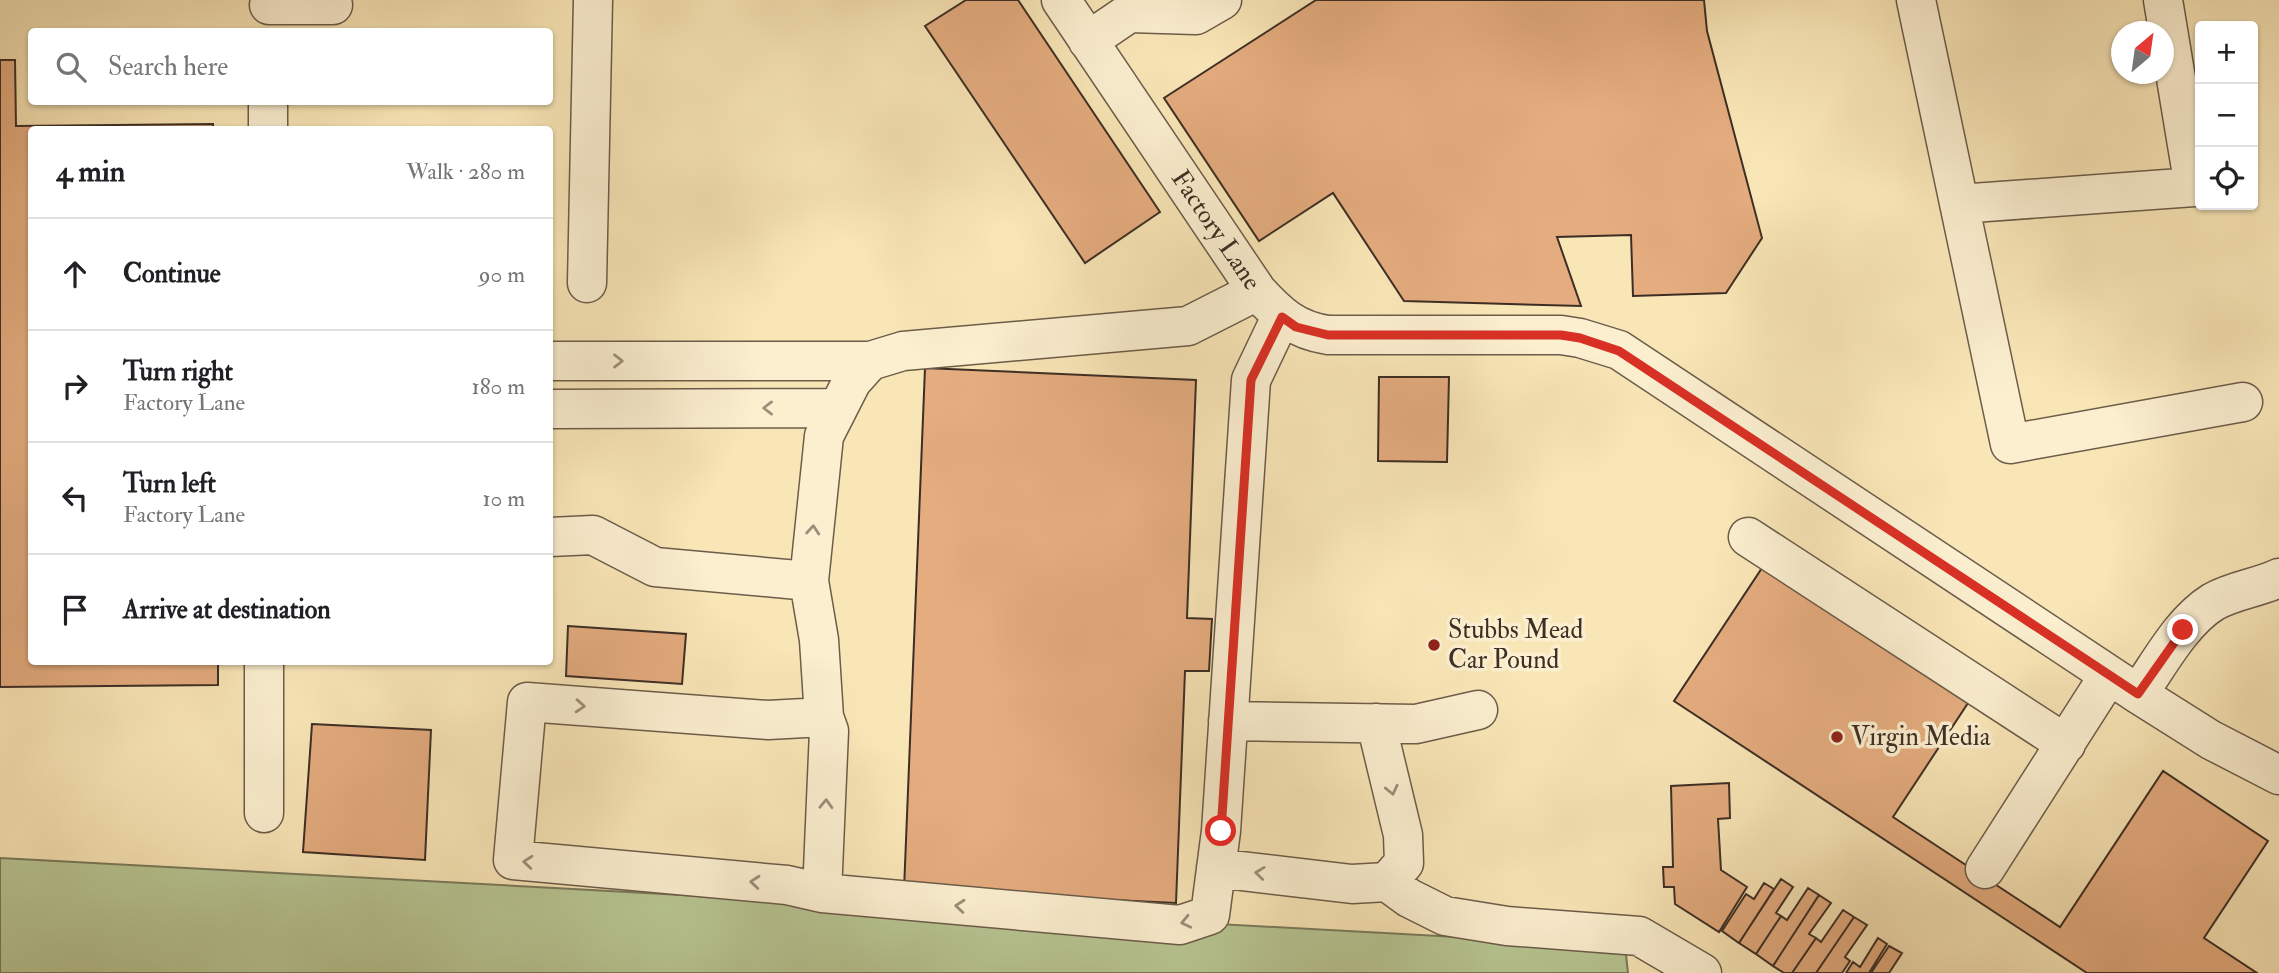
<!DOCTYPE html>
<meta charset="utf-8">
<style>
:root{--surface:#fff;--page:#f2f2f2;--text:#202124;--muted:#757577;--line:#e0e0e0}
body{margin:0;font-family:"IM FELL Double Pica",serif;background:var(--page);color:var(--text)}
.controls{position:absolute;right:21px;top:21px;display:grid;overflow:hidden;border-radius:7px;box-shadow:0 2px 5px #0004}
.controls button{width:63px;height:63px;display:grid;place-items:center;padding:0;border:0;border-bottom:2px solid var(--line);background:var(--surface);color:var(--text);font:35px sans-serif}
.compass{position:absolute;left:2111px;top:21px;width:63px;height:63px;border-radius:50%;background:var(--surface);box-shadow:0 2px 5px #0004;rotate:29deg}
.stop{position:absolute;width:21px;height:21px;margin:-16px;border:5px solid #d93025;border-radius:50%;background:#fff}
.stop.end{background:#d93025;border-color:#fff;box-shadow:0 2px 7px #0008}
.list{margin:0;padding:0;list-style:none}
h2{display:flex;justify-content:space-between;align-items:center;height:91px;margin:0;padding:0 28px;font-size:30px}
h2 small{font-size:23px;font-weight:400;color:var(--muted)}
.list li{display:grid;grid-template-columns:46px 1fr auto;gap:21px;align-items:center;box-sizing:border-box;height:112px;padding:0 28px;border-top:2px solid var(--line)}
.list b{display:block;font-size:26px;white-space:nowrap}
.list p{margin:0;font-size:23px;white-space:nowrap;color:var(--muted)}
.list em{font-size:23px;font-style:normal;color:var(--muted)}
.icon{flex:none;width:38px;height:38px;fill:none;stroke:currentColor;stroke-width:2;stroke-linecap:round;stroke-linejoin:round}
.map{position:relative;flex:none;width:2279px;height:973px;overflow:hidden}
.search{position:absolute;background:var(--surface);box-shadow:0 2px 5px #0004;left:28px;top:28px;width:525px;height:77px;display:flex;align-items:center;gap:18px;box-sizing:border-box;padding:0 24px;border-radius:7px;color:var(--muted);font-size:26px}
.panel{position:absolute;background:var(--surface);box-shadow:0 2px 5px #0004;left:28px;top:126px;width:525px;height:539px;border-radius:7px}
.map>svg:first-child{display:block}
</style>
<div class="map">
<svg width="2279" height="973" viewBox="0 0 2279 973">
<rect width="100%" height="100%" fill="#f9e6b7"/>
<filter id="stains"><feTurbulence type="fractalNoise" baseFrequency=".00286" numOctaves="4"/><feColorMatrix values="0 0 0 0 .2 0 0 0 0 .09 0 0 0 0 .02 0 0 0 .5 -.17"/></filter>
<radialGradient id="worn" r=".72"><stop offset=".6" stop-color="#630" stop-opacity="0"/><stop offset="1" stop-color="#630" stop-opacity=".3"/></radialGradient>
<path fill="#b7c693" stroke="#7a7a5c" stroke-width="2" d="M0,858l1625,88 3,27h-1628z"/>
<path fill="#e4ac7f" stroke="#3d2e25" stroke-width="2" d="M966,0h52l142,212 -75,51 -160,-237z
M1316,0h388l3,31 55,207 -36,55 -93,3 -2,-61 -74,2 24,69 -177,-5 -71,-108 -74,48 -95,-143z
M0,60h15l1,66 197,-2v6h-181v532h186v23l-218,2z
M925,368l271,12 -9,238 25,1 -3,52h-24l-9,232 -272,-13z
M1379,377h70l-2,85 -69,-1z
M1762,568l206,135 -75,114 167,110 103,-156 105,70 -64,97 53,35h-170l-413,-272z
M568,626l118,8 -4,50 -116,-8z
M312,724l119,6 -6,130 -122,-8z
M1729,783l1,35 -12,1 3,51 26,17 -28,45 -44,-28 -1,-17h-10l-1,-20h10l-2,-81z
M1781,879l12,8 -17,26 5,3 -25,38 -17,-11z
M1764,883l10,6 -35,54 -17,-12 24,-37 8,5z
M1808,888l11,7 -46,71 -17,-12 25,-38 6,4z
M1819,895l12,8 -22,31 7,4 -24,35h-8l-11,-7z
M1843,910l11,7 -38,56h-24l24,-35 5,4z
M1854,917l13,8 -22,32 5,4 -8,12h-26z
M1878,938l9,6 -18,29h-23l7,-11 7,5z
M1889,946l13,7 -13,20h-18z"/>
<g fill="none" stroke-linecap="round" stroke-linejoin="round">
<defs>
<path id="minor" d="M1061,0l196,291c22,24 38,39 71,44h233l19,3 39,12 519,344 73,46 68,35
M1916,0l94,444 233,-42
M269,5h64
M1088,41l41,-28 67,2 26,-15
M268,130v-28
M1959,204l235,-17 -31,-187
M587,283l6,-283
M1257,291l-69,35 -285,25 -33,10 -18,20 -28,55 -15,145 10,59 5,77 5,14 -7,162 358,32 30,-10 11,-84 30,-451 30,-63
M550,361h320
M550,409l286,-1
M550,537l43,-2 62,32 154,14
M1748,537l318,207
M264,662v151
M2138,694c22,-31 43,-72 75,-92 21,-12 45,-14 66,-24
M1228,721l188,3 62,-14
M1216,868l136,16 35,-2 17,-19 -1,-28 -27,-112
M1985,869l124,-194
M1387,882l22,16 36,18 62,10 132,10 63,37
M822,893l-35,-8 -274,-25 14,-158 241,18 56,-3"/>
</defs>
<use href="#minor" stroke="#6c5c4a" stroke-width="41"/>
<use href="#minor" stroke="#fbefd0" stroke-width="38"/>
</g>
<defs><path id="oneway-chevron" d="M-2-3.5L2.5 0L-2 3.5" fill="none" stroke-width="1.6" stroke-linecap="round" stroke-linejoin="round" transform="scale(1.75)"/></defs>
<g stroke="#9c8e7a">
<use href="#oneway-chevron" transform="translate(618 361)"/>
<use href="#oneway-chevron" transform="translate(768 408) rotate(180)"/>
<use href="#oneway-chevron" transform="translate(813 530) rotate(-85)"/>
<use href="#oneway-chevron" transform="translate(580 706) rotate(4)"/>
<use href="#oneway-chevron" transform="translate(1392 790) rotate(77)"/>
<use href="#oneway-chevron" transform="translate(826 804) rotate(-88)"/>
<use href="#oneway-chevron" transform="translate(528 862) rotate(-175)"/>
<use href="#oneway-chevron" transform="translate(1260 873) rotate(-173)"/>
<use href="#oneway-chevron" transform="translate(755 882) rotate(-175)"/>
<use href="#oneway-chevron" transform="translate(960 906) rotate(-175)"/>
<use href="#oneway-chevron" transform="translate(1186 922) rotate(167)"/>
</g>
<g fill="none" stroke-linecap="round" stroke-linejoin="round">
<path stroke="#d93025" stroke-width="9" d="M1221,831l30,-451 31,-63 14,10 32,8h233l19,3 39,13 519,343 45,-64"/>
</g>
<g fill="#8f2418" stroke="#fbefd0" stroke-width="2.5">
<circle cx="1434" cy="645" r="7"/>
<circle cx="1837" cy="737" r="7"/>
</g>
<g text-anchor="middle" dominant-baseline="central" stroke-width="7" stroke-linejoin="round" paint-order="stroke">
<g font-size="26" fill="#3d2e25" stroke="#fbefd0">
<text transform="translate(1216 230) rotate(56)">Factory Lane</text>
</g>
<g font-size="26" fill="#3d2e25" stroke="#fbefd0" text-anchor="start">
<text x="1448" y="630">Stubbs Mead<tspan x="1448" dy="30">Car Pound</tspan></text>
<text x="1851" y="737">Virgin Media</text>
</g>
</g>
<rect width="100%" height="100%" filter="url(#stains)"/>
<rect width="100%" height="100%" fill="url(#worn)"/>
</svg>
<div class="controls">
<button>+</button>
<button>−</button>
<button><svg class="icon" aria-label="locate" viewBox="0 0 24 24"><circle cx="12" cy="12" r="6"/><path d="M12 2v4M12 18v4M2 12h4M18 12h4"/></svg></button>
</div>
<svg class="compass" viewBox="-18 -18 36 36"><path d="M0-13l5 13h-10z" fill="#e53935"/><path d="M0 13l5-13h-10z" fill="#757577"/></svg>
<div class="stop" style="left:1221px;top:831px"></div>
<div class="stop end" style="left:2183px;top:630px"></div>
<div class="search"><svg class="icon" aria-label="search" viewBox="0 0 24 24"><circle cx="10" cy="10" r="6"/><path d="M15 15l6 6"/></svg>Search here</div>
<section class="panel">
<h2>4 min<small>Walk · 280 m</small></h2>
<ul class="list">
<li><svg class="icon" aria-label="ahead" viewBox="0 0 24 24"><path d="M12 20V5M6 11l6-6 6 6"/></svg><div><b>Continue</b></div><em>90 m</em></li>
<li><svg class="icon" aria-label="right" viewBox="0 0 24 24"><path d="M7 20v-9h11M14 6l5 5-5 5"/></svg><div><b>Turn right</b><p>Factory Lane</p></div><em>180 m</em></li>
<li><svg class="icon" aria-label="left" viewBox="0 0 24 24"><path d="M17 20v-9H6M10 6l-5 5 5 5"/></svg><div><b>Turn left</b><p>Factory Lane</p></div><em>10 m</em></li>
<li><svg class="icon" aria-label="arrive" viewBox="0 0 24 24"><path d="M6 21V4h12l-3 4 3 4H6"/></svg><div><b>Arrive at destination</b></div></li>
</ul>
</section>
</div>
